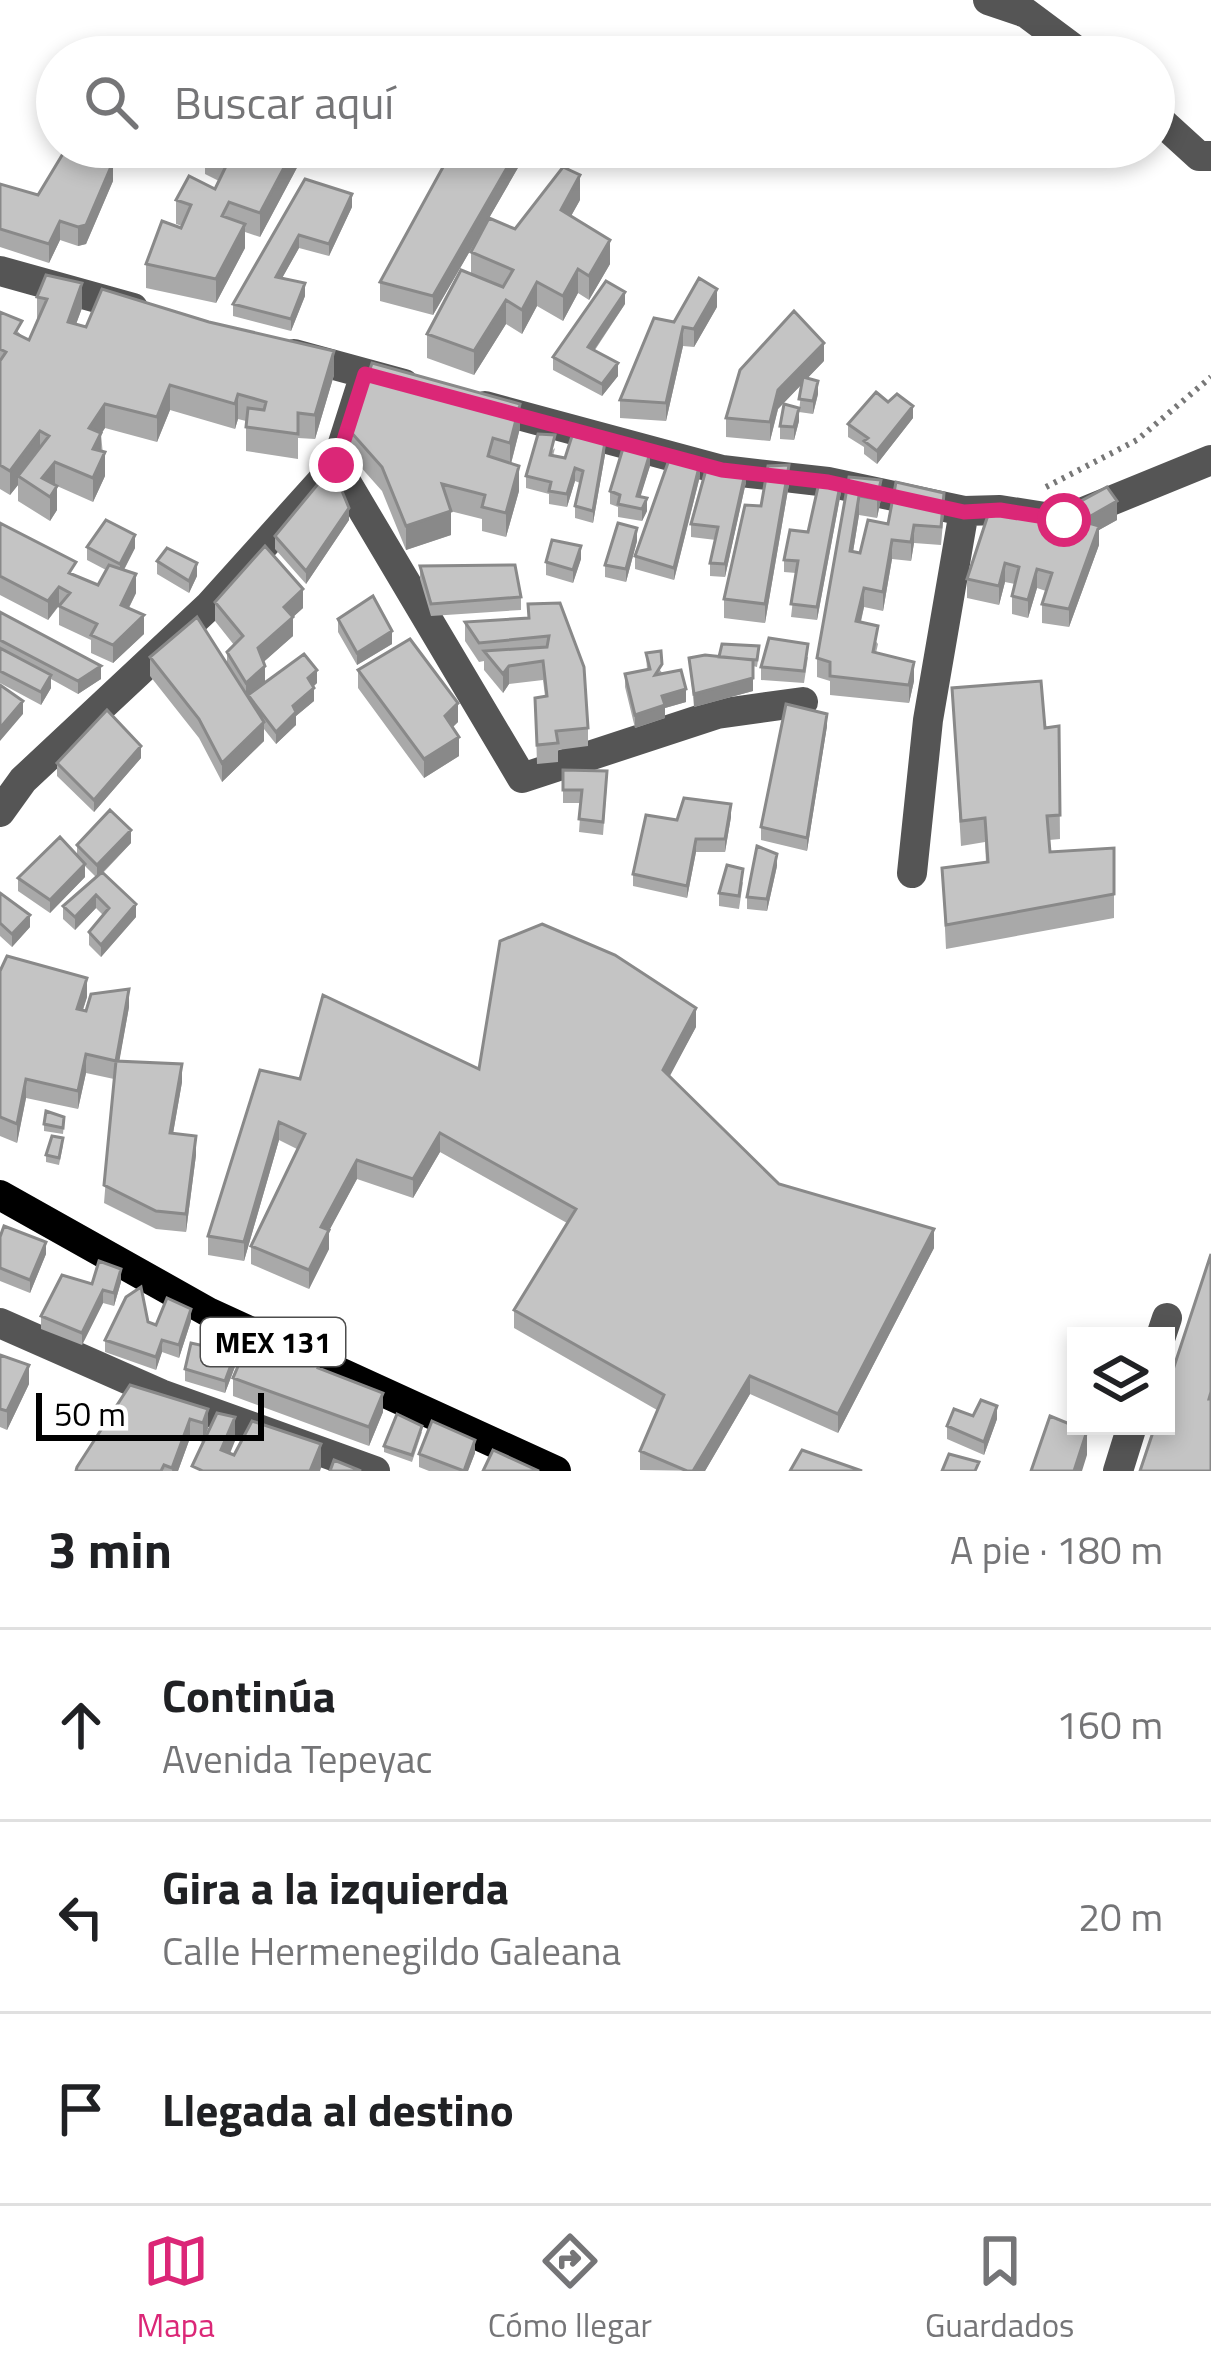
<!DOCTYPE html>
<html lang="es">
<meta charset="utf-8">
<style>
:root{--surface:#fff;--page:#f2f2f2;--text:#202124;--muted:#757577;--line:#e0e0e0;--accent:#db2777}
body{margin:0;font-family:"Titillium Web",sans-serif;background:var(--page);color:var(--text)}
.controls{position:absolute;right:36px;bottom:36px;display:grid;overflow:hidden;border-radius:0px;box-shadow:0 6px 18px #0003}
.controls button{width:108px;height:108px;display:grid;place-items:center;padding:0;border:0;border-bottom:3px solid var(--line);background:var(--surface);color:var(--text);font:60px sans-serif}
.scale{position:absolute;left:36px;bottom:30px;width:228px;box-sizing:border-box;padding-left:12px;border:6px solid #000;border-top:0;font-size:33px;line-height:42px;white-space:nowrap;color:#000;-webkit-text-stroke:9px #fff;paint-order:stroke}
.stop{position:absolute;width:36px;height:36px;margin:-27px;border:9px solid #db2777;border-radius:50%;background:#fff}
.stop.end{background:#db2777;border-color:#fff;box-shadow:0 3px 12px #0008}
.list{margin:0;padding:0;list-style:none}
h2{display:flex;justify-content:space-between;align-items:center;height:156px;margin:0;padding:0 48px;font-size:51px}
h2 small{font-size:39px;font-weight:400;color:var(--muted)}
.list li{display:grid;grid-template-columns:78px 1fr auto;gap:36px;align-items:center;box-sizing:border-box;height:192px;padding:0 48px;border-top:3px solid var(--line)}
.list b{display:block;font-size:45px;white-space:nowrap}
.list p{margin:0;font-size:39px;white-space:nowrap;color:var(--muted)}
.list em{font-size:39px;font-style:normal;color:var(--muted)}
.icon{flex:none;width:66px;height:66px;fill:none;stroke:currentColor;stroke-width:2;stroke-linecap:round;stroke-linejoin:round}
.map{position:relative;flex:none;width:1211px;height:1471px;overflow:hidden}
.search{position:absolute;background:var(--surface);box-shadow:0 6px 18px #0003;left:36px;right:36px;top:36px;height:132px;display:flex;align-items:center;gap:30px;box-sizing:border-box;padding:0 42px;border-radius:66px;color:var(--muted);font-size:45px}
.sheet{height:732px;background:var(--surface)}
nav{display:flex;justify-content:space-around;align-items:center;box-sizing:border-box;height:168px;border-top:3px solid var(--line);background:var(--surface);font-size:33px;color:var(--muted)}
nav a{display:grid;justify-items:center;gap:6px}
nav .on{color:var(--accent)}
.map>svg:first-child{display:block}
</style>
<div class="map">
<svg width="1211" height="1471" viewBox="0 0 1211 1471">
<rect width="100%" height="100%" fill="#fff"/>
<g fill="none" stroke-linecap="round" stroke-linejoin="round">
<path stroke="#777" stroke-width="6" stroke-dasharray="3 6" stroke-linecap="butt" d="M1046,487l91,-47 74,-63"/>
<path stroke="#555" stroke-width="30" d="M988,0l38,13 59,44
M1154,115l45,41h12
M0,271l133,37
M294,354l110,30
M485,406l237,64 106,12 136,29 36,-1 64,10 147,-60
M336,465l186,313 195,-64 86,-12
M0,812l23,-32 186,-174 127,-141 29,-91
M912,873l16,-153 36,-209
M0,1323l161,71 214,77
M1161,1336l6,-18
M1118,1471l14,-45"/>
<path stroke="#000" stroke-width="30" d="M0,1195l210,118 346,158"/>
</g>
<path fill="#a9a9a9" d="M105,147l-2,10 10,24 -27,63 -8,2 -18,-6 -11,23 -49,-16v-63l38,11z
M308,147l-48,90 -15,-5v16l-29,55 -70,-15v-24l36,-38 -6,-2v-24l39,-11 4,-8 -14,-7v-25z
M530,147l-97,168 -53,-14v-19z
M305,179l47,28 -23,49 -30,-8 -17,30 23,18 -14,35 -58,-15v-12z
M580,200l-9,16 39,48 -21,36 -11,-7 -15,28 -26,-15 -15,28 -16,-10 -32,51 -47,-17v-24l44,-60v-22l44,-23z
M37,297l45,11 -6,16 258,51 -19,64 -17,-1v21l-52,-8v-30l-8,-2 -3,10 -65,-19 -13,32 -52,-14 -4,6 4,42 -12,26 -36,-16v24l-7,11 -32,-20v-16l-8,10 -10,-6v-177l22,24 7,4 8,-19z
M625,304l-30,46 23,26 -16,20 -49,-26v-13z
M717,307l-23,40 -11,-1 -17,75 -46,-3v-18l54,-78z
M824,361l-17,17 11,16 -5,20 -14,-2 3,-28 -24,25 -8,32 -44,-4v-19z
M888,402l25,16 -36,46 -13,-10v-7l-16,-10v-13z
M799,421l-5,19 -14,-1v-13z
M520,428l-9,36 8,27 -13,46 -24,-6v-12l-32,-8 1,24 -45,15 -24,-59 -32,-36v-24z
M555,448l-2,8 12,2 40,-3 -12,68 -18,-5v-12l5,-23 -5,-2 -8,26 -18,-3v-10l-23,-6v-12z
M650,466l-10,30 7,15 -5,10 -24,-4v-10l-8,-3v-13z
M700,476l-26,104 -39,-11v-13z
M849,477l32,22 -4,19 -18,-3 -6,37 7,1 28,-29 56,-13 -3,34 -27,-2 -3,18 -19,-2 -9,52 -19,-4 -3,15 17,22 -2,9 38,28 -5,22 -79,-8v-14l-13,-4v-19z
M746,482l-21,95 -15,-1v-13l6,-23 -25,-3v-13z
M789,484l-24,139 -41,-5v-19l37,-93z
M841,492l-24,128 -26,-3 5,-44 -12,-1v-12z
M1057,514l60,6 -18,10v15l-30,82 -27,-4v-19l4,-13 -9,-3 -9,30 -16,-4v-18l3,-12 -10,-2 -6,23 -32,-7v-19l90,-57z
M349,520l-43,64 -31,-35v-13z
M0,523l76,53 22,9 8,-15 -19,-10v-13l48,1 -11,22 12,23 -7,15 15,26 -31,29 -22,-10v-13l-32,-15v-19l-11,14 -48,-25z
M637,541l-11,41 -21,-5v-12z
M581,559l-8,24 -27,-8v-13z
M157,561l40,15 -8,17 -32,-19z
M420,566l101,31v13l-90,6 -11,-37z
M215,602l88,6 -10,9v19l-30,26 2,21h52l-4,4 1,14 -18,15v9l-20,19 -12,-15v12l-42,41 -23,-44 -49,-62v-19l77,7v-12l7,-7 -19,-24z
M560,603l28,125v18l-30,4v12l-21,2 -2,-66 10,-2 -2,-16 -34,4 -6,9 -19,-23v-9l-5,1 -14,-21v-19l63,-4v-14z
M0,612l101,67 -23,15 -27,-15v9l-10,17 -41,-22z
M338,619l54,25 -35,21 -19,-33z
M646,653l40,49 -21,6v10l-30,10 -10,-41v-13l22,-4z
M759,653l-2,14 -4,-1v25l-59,16 -5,-49z
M808,657l-4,26 -43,-3v-13z
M358,670l100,52 -6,5 7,29 -35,22 -66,-90z
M952,688l93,40 14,-2 1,113 -11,1 1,12 64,-4v70l-168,31 -4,-81 44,-6 -1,-20 -24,4z
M827,726l-20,125 -46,-11v-13z
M141,758l-47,54 -37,-36v-13z
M563,770l44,13 -4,52 -24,-3 2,-29h-18z
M731,817l-6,35h-29l-9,46 -54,-12v-12l44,-54z
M131,843l-28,30 33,44 -35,40 -12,-12v-13l14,-17 -7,-7 -21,22 -12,-11v-13l33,-29 -11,-11v11l-35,36 -32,-22v-13l59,-22v-11z
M777,866l-10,45 -20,-2v-12z
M743,882l-4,27 -20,-3v-13z
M0,893l30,34 -18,20 -12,-11z
M0,971l87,26 -4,13 46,-3 -10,54 63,21 -9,51 23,22 -10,77 -30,-3 -52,-26 10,-124 -28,-6 -8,36 -52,-11 -9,45 -17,-7z
M696,1027l-27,49 110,108 155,64 -96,185 -88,-39 -45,77 -65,-1v-19l17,-41 -143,-82v-18l53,-87 -127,-71 -27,46 -56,-19 -28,51v19l-20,40 -58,-25v-18l46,-97 -18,-9 -35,121 -36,-6v-19l92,-157 179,-10z
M64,1123l-1,11 -19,-3v-7z
M63,1145l-4,20 -13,-3v-7z
M0,1237l46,17 -16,39 -30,-12z
M121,1282l-7,24 -11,-3 -21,42 -41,-16v-13l51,-32z
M191,1321l-12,37 -17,-6 -6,18 -51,-18v-12l51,-15z
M244,1343l-19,50 -40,-12v-12l33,-20z
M0,1355l29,29 -22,46 -7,-3z
M320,1368l63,44 -14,34 -136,-50v-18z
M208,1409v19l-5,14 -13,-4 -12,33h-102z
M973,1416l24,3 -13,36 -37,-16v-13z
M422,1432l-10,30 -28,-10v-6z
M475,1453l-7,18h-39l-10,-4v-13z"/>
<path fill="#898989" d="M99,147h6v8l-10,17v-18z
M295,147h13l-48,90v-24z
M519,147h11l-97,168v-19z
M113,162v19l-27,63 -8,2v-19z
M580,175v25l-19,34v-24z
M352,194v13l-23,49v-12z
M60,221v19l-11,23v-19z
M245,224v24l-29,55v-24z
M299,235v13l-23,41v-12z
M610,240v24l-21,36v-24z
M578,269v24l-15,28v-25z
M537,282v24l-15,28v-24z
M82,283v25l-14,38v-24z
M305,283v13l-14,35v-12z
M717,289v18l-23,40v-18z
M625,292v12l-37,55v-12z
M506,300v24l-32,51v-24z
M683,327v19l-17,75v-18z
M824,343v18l-46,48 -8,32v-19l8,-32z
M334,351v24l-19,64v-24z
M618,363v13l-16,20v-12z
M818,381v13l-5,20v-13z
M170,385v25l-13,32v-25z
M238,394v25l-3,10v-25z
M105,404v24l-4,6v23l-8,16 -4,-45z
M520,404v24l-10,39v-24z
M913,406v12l-36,46v-13z
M799,408v13l-5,19v-13z
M40,431v25l-22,20v9l-8,10v-24z
M605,442v13l-12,68v-12z
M105,452v24l-12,26v-24z
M650,453v13l-13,42v-12z
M55,462v24l-13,-8z
M700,463v13l-26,104v-12z
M789,465v19l-24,139v-19z
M519,466v25l-13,46v-24z
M575,468v13l-8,26v-13z
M746,469v13l-21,95v-13z
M841,480v12l-24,128v-13z
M881,480v19l-4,19v-19z
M57,486v24l-7,11v-24z
M859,496v19l-9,55v-19z
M647,498v13l-5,10v-12z
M1117,501v19l-18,10v15l-30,82v-18l13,-88z
M349,508v12l-43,64v-13z
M451,511v24l-45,15v-24z
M914,525v18l-3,18v-19z
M637,528v13l-11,41v-13z
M135,535v13l-15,29v-13z
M892,540v19l-9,52v-19z
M581,546v13l-8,24v-13z
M197,563v13l-8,17v-12z
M1005,563v19l-6,23v-19z
M1037,569v19l-9,30v-18z
M136,574v19l-15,30v-18z
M59,587v18l-11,15v-19z
M864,588v19l-8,33v-19z
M303,589v19l-11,10 1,-1v19l-35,31v-19l26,-41z
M144,615v19l-31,29v-18z
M392,631v13l-35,21v-12z
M914,662v19l-5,22v-18z
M101,666v13l-23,15v-13z
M265,666v18l-19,18v-19z
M509,666v18l-6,9v-19z
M317,670v13l-9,8v-13z
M51,675v13l-10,17v-13z
M753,678v13l-59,16v-13z
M314,688v13l-18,15v9l-20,19v-12l17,-26z
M686,689v13l-21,6v10l-30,10v-13l27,-19z
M23,701v13l-23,27v-13z
M458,703v19l-13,13v-19z
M827,714v12l-20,125v-13z
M264,722v19l-42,41v-19z
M459,737v19l-35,22v-19z
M141,746v12l-47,54v-12z
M731,804v13l-6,35v-13z
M131,830v13l-34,35v-13z
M696,839v13l-9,46v-12z
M777,854v12l-10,45v-12z
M85,864v13l-35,36v-13z
M96,895v13l-21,22v-13z
M136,904v13l-35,40v-12z
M30,915v12l-18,20v-13z
M87,978v19l-10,30v-18z
M129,989v18l-13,73v-19z
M696,1008v19l-33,62v-19z
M86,1054v19l-8,36v-18z
M182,1064v18l-12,69v-18z
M26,1079v19l-9,45v-19z
M279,1122v18l-35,121v-19z
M440,1133v19l-27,46v-19z
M196,1136v19l-10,77v-18z
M357,1160v19l-36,67v-19z
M934,1229v19l-96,185v-19z
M329,1230v19l-20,40v-19z
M46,1242v12l-16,39v-13z
M121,1269v13l-7,24v-13z
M103,1290v13l-21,42v-12z
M191,1309v12l-12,37v-13z
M244,1330v13l-19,50v-12z
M162,1340v12l-6,18v-13z
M29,1365v19l-22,46v-19z
M750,1376v18l-45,77h-12z
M383,1393v19l-14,34v-19z
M997,1406v13l-13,36v-13z
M208,1409v19l-5,14v-19z
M235,1417v24l-12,30 -2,-21z
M190,1419v19l-12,33h-6z
M1087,1431v24l-5,16h-8z
M475,1440v13l-7,18h-4z
M321,1444v24l-1,3h-10z"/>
<path fill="#c4c4c4" stroke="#898989" stroke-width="3" d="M270,44l24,13h-32z
M67,147h32l-4,7 18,8 -27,63 -8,2 -18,-6 -11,23 -49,-15v-45l38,11z
M206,147h89l-35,66 -31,-11 -7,14 23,8 -29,55 -70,-15 16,-43 19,7 10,-23 -15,-5 13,-24 26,13 13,-27 -23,-13z
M454,147h65l-86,149 -53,-14z
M563,167l17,8 -19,35 49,30 -21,36 -11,-7 -15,27 -26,-14 -15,28 -16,-10 -32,51 -47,-17 34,-64 42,17 10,-17 -42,-18 18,-34 26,11z
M305,179l47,15 -23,50 -30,-9 -23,42 29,6 -14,36 -58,-15z
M46,275l36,8 -14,39 18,5 16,-38 107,33 125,29 -19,64 -17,-2v21l-52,-7 2,-19 16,2 2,-8 -28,-8 -3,10 -65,-19 -13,32 -52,-13 -16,24 12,5 -8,16 12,3 -12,26 -38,-16 -13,16 15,8 -7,11 -32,-21 31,-40 -9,-5 -30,40 -10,-6v-104l6,-9 -6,-3v-37l22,9 -7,12 14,7 18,-41 -10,-2z
M699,278l18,11 -23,40 -11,-2 -17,76 -46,-3 34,-82 20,4z
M606,281l19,11 -37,55 30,16 -16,21 -49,-27z
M794,311l30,32 -46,47 -8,32 -44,-4 14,-48z
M372,363l148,41 -10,39 -17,-5 -5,18 31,10 -13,47 -24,-6 3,-12 -43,-11 9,27 -45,15 -24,-59 -32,-36z
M803,377l15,4 -5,20 -14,-2z
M876,392l12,10 9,-8 16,12 -36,45 -13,-10 4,-3 -20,-14z
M784,404l15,4 -5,19 -14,-1z
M538,434l17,1 -5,20 15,3 7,-22 33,6 -12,69 -18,-5 8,-35 -8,-3 -8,26 -18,-3 2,-9 -25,-6z
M624,445l26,8 -13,43 10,2 -5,11 -24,-5 2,-9 -10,-4z
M670,457l30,6 -26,105 -39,-12z
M789,465l-24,139 -41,-5 21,-94 16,1 7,-40z
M707,466l39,3 -21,95 -15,-1 8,-36 -27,-3z
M332,467l17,41 -43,63 -31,-35z
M849,477l32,3 -4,19 -18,-3 -9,55 10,2 8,-33 20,4 8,-42 48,11 -3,34 -27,-2 -3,17 -19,-2 -9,52 -19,-4 -8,33 22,5 -5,26 41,10 -5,23 -79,-9v-14l-13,-4z
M820,478l21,2 -24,127 -26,-3 7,-43 -14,-1 6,-30 18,2z
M1107,487l10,14 -35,20 17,5 -30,83 -27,-5 10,-31 -15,-4 -9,31 -16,-4 7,-29 -14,-4 -6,23 -32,-7 22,-67 75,11 -7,-9z
M106,520l29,15 -15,29 -33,-17z
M0,523l76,39 -7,11 29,12 11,-20 27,9 -15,31 23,10 -31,30 -22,-10 6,-11 -38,-18 11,-13 -11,-6 -11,14 -48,-25z
M618,523l19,5 -11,41 -21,-4z
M552,540l29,6 -8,24 -27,-8z
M265,546l38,43 -19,18 9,10 -35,31 7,18 -19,17 -19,-31 16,-16 -28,-34z
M167,548l30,15 -8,18 -32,-20z
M515,565l6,32 -90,7 -11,-38z
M373,596l19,35 -35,22 -19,-34z
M560,603l24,64 4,61 -32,3 2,12 -21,2 -2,-47 12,-2 -4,-35 -34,5 -6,8 -19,-23 63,-4 2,-11 -70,7 -14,-21 64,-4 -1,-14z
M0,612l101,54 -23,15 -78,-41z
M197,617l67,105 -42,41 -23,-44 -49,-62z
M769,638l39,6 -4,27 -43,-4z
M410,639l48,64 -13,13 14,21 -35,22 -66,-89z
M722,644l37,2 -2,14 -38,-3z
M0,648l51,27 -10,17 -41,-21z
M661,651l1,13 -7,11 26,-5 5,19 -24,7 3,9 -30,10 -10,-41 25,-5 -4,-16z
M304,654l13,16 -9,8 6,10 -21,18 3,6 -20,20 -28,-37z
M705,655l48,5v18l-59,16 -5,-36z
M1041,681l4,47 14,-2 1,89 -13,1 3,36 64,-4v46l-168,31 -4,-57 46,-6 -3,-44 -24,3 -9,-133z
M0,685l23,16 -23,27z
M786,704l41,10 -20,124 -46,-11z
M107,710l34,36 -47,54 -37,-37z
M563,770l44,1 -4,51 -24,-3 3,-29h-19z
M684,798l47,6 -6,35h-29l-9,47 -54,-12 13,-59 31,5z
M110,810l21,20 -34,35 -20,-20z
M60,837l25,27 -35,36 -32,-22z
M757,846l20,8 -10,45 -20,-2z
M727,865l16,4 -4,27 -20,-3z
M102,872l34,32 -35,41 -12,-13 20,-24 -13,-13 -21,22 -12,-11z
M0,893l30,22 -18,19 -12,-11z
M542,924l73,31 81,53 -33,62 116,114 155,45 -96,185 -88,-38 -57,95h-6l-47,-20 24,-56 -150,-85 62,-101 -136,-76 -27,46 -56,-19 -36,67 8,3 -20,40 -58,-24 54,-112 -26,-12 -35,120 -36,-6 52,-166 40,9 23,-84 156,74 21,-128z
M7,956l80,22 -10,31 9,2 5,-17 38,-5 -13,72 66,3 -12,69 26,3 -10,78 -30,-3 -52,-26 12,-124 -30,-7 -8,37 -52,-12 -9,45 -17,-7v-146z
M46,1111l18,6 -1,11 -19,-4z
M52,1136l11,2 -4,20 -13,-3z
M4,1226l42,16 -16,38 -30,-12v-31z
M1211,1254v138l-2,7h2v72h-71l15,-45h11v-35z
M99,1261l22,8 -7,24 -11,-3 -21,43 -41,-17 21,-41 30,9z
M141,1287l7,35 8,3 11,-27 24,11 -12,36 -17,-5 -6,17 -51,-17 21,-43z
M227,1321l17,9 -19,51 -40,-12 6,-26 27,6z
M254,1329l66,34 -2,5 65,25 -14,34 -136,-49z
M0,1355l29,10 -22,46 -7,-2z
M130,1385l78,24 -5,14 -13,-4 -18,49 -8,-3 -3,6h-85l1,-4z
M981,1400l16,6 -13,36 -37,-16 7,-17 19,7z
M217,1413l18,4 -14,33 13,5 18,-34 69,23 -11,27h-107l-11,-5z
M397,1414l25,12 -10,29 -28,-9z
M1050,1416l37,15 -13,40h-43z
M432,1421l43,19 -11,31 -45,-17z
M493,1450l46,21h-56z
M802,1450l60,21h-72z
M949,1454l30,8 -4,9h-33z
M334,1460l27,11h-31z"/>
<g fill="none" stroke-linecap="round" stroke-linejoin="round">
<path stroke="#db2777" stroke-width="15" d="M336,465l29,-91 357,96 106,12 136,30 36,-2 64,10"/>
</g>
<g text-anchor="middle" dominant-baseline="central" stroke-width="9" stroke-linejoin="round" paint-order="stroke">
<rect fill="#fff" stroke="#4c4c4c" stroke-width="3" x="201" y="1318" width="144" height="48" rx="9"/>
<g font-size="30" font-weight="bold" fill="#000">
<text x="273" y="1342">MEX 131</text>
</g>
</g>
</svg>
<div class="controls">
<button><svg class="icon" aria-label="layers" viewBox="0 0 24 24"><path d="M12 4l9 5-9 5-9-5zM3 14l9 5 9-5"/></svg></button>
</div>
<div class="scale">50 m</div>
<div class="stop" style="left:1064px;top:520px"></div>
<div class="stop end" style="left:336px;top:465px"></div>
<div class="search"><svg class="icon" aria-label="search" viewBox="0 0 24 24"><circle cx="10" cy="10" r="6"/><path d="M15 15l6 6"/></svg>Buscar aquí</div>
</div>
<section class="sheet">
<h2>3 min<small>A pie · 180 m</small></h2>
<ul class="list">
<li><svg class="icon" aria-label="ahead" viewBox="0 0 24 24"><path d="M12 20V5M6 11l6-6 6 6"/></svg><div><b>Continúa</b><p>Avenida Tepeyac</p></div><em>160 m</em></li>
<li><svg class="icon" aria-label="left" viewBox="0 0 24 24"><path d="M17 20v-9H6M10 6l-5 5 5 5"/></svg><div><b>Gira a la izquierda</b><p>Calle Hermenegildo Galeana</p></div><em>20 m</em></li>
<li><svg class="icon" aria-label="arrive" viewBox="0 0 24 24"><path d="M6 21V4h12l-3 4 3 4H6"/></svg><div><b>Llegada al destino</b></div></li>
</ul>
</section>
<nav>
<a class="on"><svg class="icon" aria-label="map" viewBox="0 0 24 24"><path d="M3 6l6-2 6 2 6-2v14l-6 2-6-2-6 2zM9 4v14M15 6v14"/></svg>Mapa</a>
<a><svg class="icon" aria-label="directions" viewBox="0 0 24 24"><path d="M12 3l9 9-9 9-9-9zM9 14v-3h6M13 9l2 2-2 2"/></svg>Cómo llegar</a>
<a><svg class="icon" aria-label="saved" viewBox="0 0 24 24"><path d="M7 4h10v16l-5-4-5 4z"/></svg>Guardados</a>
</nav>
